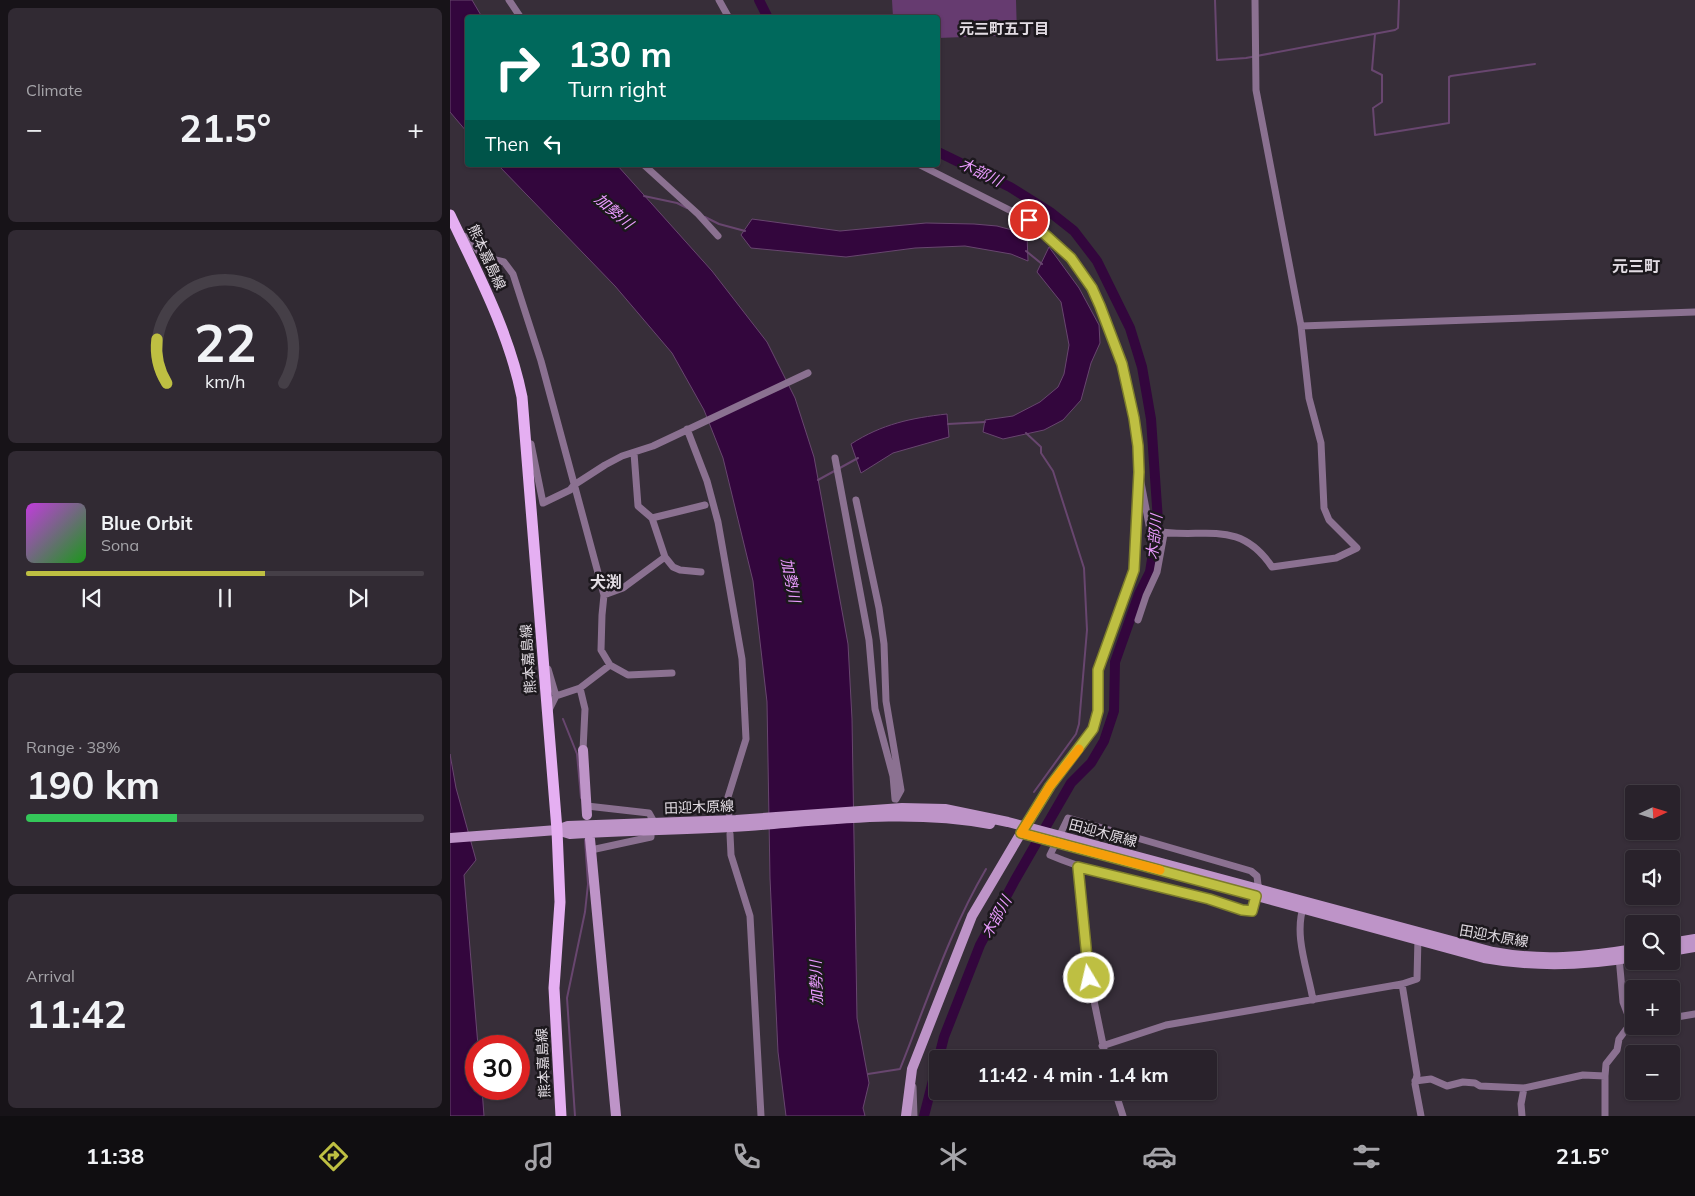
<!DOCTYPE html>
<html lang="en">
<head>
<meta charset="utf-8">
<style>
	:root { --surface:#29222b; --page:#312a33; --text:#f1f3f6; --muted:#a5a4a9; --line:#453f47; --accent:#bebf42 }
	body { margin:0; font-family:Mulish,"Noto Sans JP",sans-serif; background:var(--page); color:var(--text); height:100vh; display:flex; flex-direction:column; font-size:19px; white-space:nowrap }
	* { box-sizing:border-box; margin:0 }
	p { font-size:16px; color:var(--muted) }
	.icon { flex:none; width:28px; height:28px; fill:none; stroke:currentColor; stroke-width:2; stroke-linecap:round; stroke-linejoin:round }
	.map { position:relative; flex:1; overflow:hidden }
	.side { display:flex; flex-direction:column; gap:8px; padding:8px; background:#171318; width:450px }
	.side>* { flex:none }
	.top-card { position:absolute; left:15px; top:15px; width:475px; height:152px; border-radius:5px; box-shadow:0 1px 4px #0004,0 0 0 1px var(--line); background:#00695c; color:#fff; overflow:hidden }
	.needle { width:32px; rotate:86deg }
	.tools { position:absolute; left:1175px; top:785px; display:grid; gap:10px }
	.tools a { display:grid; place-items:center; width:55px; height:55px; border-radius:5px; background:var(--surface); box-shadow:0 1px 4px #0004,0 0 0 1px var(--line); font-size:25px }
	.speed { position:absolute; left:15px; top:1035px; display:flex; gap:10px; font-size:25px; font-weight:700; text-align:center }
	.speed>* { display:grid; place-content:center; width:65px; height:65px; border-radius:50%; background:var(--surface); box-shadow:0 1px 4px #0004,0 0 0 1px var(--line); line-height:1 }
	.speed .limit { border:8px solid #d22; background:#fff; color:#111 }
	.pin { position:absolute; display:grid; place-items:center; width:42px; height:42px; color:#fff; margin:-21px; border:2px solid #fff; border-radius:50%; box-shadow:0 1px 5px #0007 }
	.me { position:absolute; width:55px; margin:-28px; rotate:351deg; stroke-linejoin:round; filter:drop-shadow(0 0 4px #0008) }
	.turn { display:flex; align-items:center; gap:18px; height:105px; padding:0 20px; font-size:22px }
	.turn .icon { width:65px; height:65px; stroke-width:2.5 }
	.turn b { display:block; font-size:35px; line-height:42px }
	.then { display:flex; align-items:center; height:48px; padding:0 20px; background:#0003; gap:10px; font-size:19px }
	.big { font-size:38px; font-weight:700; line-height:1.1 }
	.side .widget { flex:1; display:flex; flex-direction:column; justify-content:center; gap:8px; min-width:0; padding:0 18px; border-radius:8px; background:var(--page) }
	.side .dial { align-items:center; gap:0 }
	.dial svg { height:130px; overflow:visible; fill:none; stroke:var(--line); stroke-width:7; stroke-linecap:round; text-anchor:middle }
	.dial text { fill:var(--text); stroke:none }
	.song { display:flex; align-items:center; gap:15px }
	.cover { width:60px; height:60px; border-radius:8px; background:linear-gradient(135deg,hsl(290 70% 55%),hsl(120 70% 35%)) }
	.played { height:5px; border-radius:2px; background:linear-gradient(90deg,var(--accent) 60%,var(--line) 60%) }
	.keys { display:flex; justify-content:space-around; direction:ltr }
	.heat { display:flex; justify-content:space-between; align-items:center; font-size:28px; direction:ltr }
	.charge { height:8px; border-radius:4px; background:linear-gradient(90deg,#34c759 38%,var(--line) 0) }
	.trip { position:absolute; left:479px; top:1050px; width:288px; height:50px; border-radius:5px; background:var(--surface); box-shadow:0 1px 4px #0004,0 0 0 1px var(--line); font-weight:700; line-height:50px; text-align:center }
	.dock { display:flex; height:80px; justify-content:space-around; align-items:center; background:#100e11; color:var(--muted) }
	.dock .icon { width:35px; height:35px }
	.dock .active { color:var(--accent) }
	.dock b { font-size:22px; color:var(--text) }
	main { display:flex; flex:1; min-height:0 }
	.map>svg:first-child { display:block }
	.green { fill:#663b70 }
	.water { fill:#33063d; stroke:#68466f }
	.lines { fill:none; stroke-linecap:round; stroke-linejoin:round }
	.stream { stroke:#68466f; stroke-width:2 }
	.river { stroke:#33063d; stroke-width:10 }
	.street { stroke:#8b7191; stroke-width:7 }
	.secondary { stroke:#be94c8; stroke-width:10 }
	.primary { stroke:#e5aff2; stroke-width:11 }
	.route-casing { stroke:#7c7c2b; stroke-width:12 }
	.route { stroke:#bebf42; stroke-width:9 }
	.slow { stroke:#f59e0b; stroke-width:9 }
	.labels { text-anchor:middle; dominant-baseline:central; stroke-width:5; stroke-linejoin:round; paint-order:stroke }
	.street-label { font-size:14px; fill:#e2dce3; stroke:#1c181d }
	.neighbourhood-label { font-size:15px; font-weight:bold; fill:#e2dce3; stroke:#1c181d }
	.water-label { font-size:15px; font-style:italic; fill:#eb9cff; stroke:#1c181d }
	.quarter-label { font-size:16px; font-weight:bold; fill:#e2dce3; stroke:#1c181d }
</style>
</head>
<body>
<main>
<section class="side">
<div class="widget"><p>Climate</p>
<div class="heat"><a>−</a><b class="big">21.5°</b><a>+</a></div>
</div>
<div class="widget dial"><svg viewBox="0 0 100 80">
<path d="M14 69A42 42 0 1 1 86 69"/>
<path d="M14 69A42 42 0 0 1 8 42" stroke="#bebf42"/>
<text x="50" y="56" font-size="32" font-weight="700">22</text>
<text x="50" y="72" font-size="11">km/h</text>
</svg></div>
<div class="widget">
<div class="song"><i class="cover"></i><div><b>Blue Orbit</b><p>Sona</p></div></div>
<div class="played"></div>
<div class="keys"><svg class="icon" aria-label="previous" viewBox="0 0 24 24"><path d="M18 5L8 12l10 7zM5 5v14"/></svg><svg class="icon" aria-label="pause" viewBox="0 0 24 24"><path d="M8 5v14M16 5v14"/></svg><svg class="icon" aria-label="next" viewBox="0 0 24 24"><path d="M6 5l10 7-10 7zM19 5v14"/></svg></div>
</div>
<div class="widget"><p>Range · 38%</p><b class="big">190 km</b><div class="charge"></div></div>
<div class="widget"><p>Arrival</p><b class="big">11:42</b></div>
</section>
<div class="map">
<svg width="1245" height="1116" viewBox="0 0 1245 1116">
	<rect width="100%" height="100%" fill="#372e39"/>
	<path class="green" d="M442 0H566L567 35 488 38V18L443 17Z"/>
	<path class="water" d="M0 0H22L32 17 18 18 17 132 0 112Z
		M48 165H167L262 271 317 342 345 398 364 457 398 644 402 719 407 1018 419 1083 413 1108 415 1116H336L328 1052 320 878 317 702 303 581 273 458 254 410 222 353 165 286Z
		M302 219 390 231 476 223 524 224 547 226 577 234 578 261 561 254 515 246 465 248 396 257 301 248 291 235Z
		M599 247 629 288 649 325 650 343 641 363 631 400 613 420 594 430 553 439 533 432 535 420 563 416 590 402 608 387 614 374 619 345 611 302 587 272Z
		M497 414 499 437 443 453 411 473 401 444C432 424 461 418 497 414Z
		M0 754 6 788 26 860 14 875 28 1046H26V1089H32L34 1116H0Z"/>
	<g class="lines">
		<path class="stream" d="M765 0 767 60 796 58 945 30 948 28 949 0
			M925 34 922 70 932 75V102L923 108 925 135 999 123V77L1001 76 1085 64
			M194 196 227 203 237 208
			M255 217 269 224 295 231
			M576 251 592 264
			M498 424 535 422
			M576 433 591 447V453L603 471 634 568 637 630 629 724 626 734 584 792
			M368 480 408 458
			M113 719 127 754 131 798
			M418 1074 450 1069C477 1002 499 932 536 869
			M125 1116 117 998 135 912 138 884 135 840"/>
		<path class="river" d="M309 0 318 18
			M474 1116 494 1037 530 945 565 880 621 783 641 763 654 741 664 711 665 662 689 594 700 572 708 521 701 419 692 367 680 328 647 261 624 231 600 212 560 187 488 152"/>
		<path class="street" d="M59 0 71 18
			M269 0 279 18
			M194 165 248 214 268 236
			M470 165 579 220 621 258 642 288 650 306 672 364 684 417 689 446V472L684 570 648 670V711L643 729 600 786 574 828
			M10 236 18 237 33 257 54 262 63 274 91 361 154 595 152 615 151 650 160 665 178 675 222 673
			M851 326 1245 312
			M237 429 257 481 268 522 292 659 296 739 278 797 279 813
			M77 443 81 444 93 503 120 490 124 485 155 465 172 456 203 446 358 373
			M385 458 419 640 425 709 443 776 445 799
			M689 472 700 530C749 542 787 515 822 567L886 558 907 548 879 520 874 508 871 443 859 398 851 326 806 90 805 0
			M406 500 429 608 434 644 436 701 451 790 446 799
			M202 518 255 505
			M215 557 223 567 230 570 251 572
			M154 595 173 588 215 557 202 518 188 506 184 453
			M688 620 696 596 707 572 714 534
			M98 669 106 696 99 710
			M130 688 135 709 133 750
			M106 696 130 688 160 665
			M137 806 199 813 204 822
			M280 834 281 855 300 916 311 1116
			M141 850 201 837V829
			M628 867 636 962 656 1059
			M806 896 802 911C785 910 771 902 754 898 702 885 649 876 600 855L618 818 801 871 807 876 808 885 811 890
			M854 905C843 935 858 970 863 1000
			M952 984 967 1075 965 1084 971 1116
			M1221 1018 1245 1014
			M652 1046 716 1025 952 984 967 979 968 937
			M965 1081 981 1079 997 1086 1013 1082 1025 1083 1030 1086 1074 1088
			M463 1087 464 1116
			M665 1091 673 1116
			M1072 1116 1071 1104 1074 1088 1133 1075 1155 1076
			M1155 1116V1076L1156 1064 1167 1050 1169 1039 1181 1023 1173 1002 1169 957"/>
		<path class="secondary" d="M133 750 137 815
			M107 830 120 834C179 830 238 830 298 826 379 820 458 809 540 824
			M0 838 107 830 118 826 286 820 452 808 495 809 558 822 1043 952C1090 961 1137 957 1184 949
			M140 839 166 1116
			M686 863 1034 958C1084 967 1133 966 1184 957
			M1221 943 1245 939
			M1221 951 1245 947
			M456 1116 462 1069 522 916 571 833"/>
		<path class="primary" d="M0 215C28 274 59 332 72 397L107 830 110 902 104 988 111 1116"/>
	</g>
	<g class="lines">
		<g class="route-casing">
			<path id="route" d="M579 220 621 258 642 288 650 306 672 364 684 418 688 446 689 472 684 570 648 670V711L643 729 600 786 571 833 806 896 802 911 792 910 759 899 628 867 639 978"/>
		</g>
		<use href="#route" class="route"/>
		<path class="slow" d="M629 749 600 786 571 833 710 870"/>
	</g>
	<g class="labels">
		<g class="street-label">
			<text transform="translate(37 257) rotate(65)">熊本嘉島線</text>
			<text transform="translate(78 659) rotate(-94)">熊本嘉島線</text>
			<text transform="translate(249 807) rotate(-2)">田迎木原線</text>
			<text transform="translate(653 833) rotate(15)">田迎木原線</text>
			<text transform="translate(1044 936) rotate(10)">田迎木原線</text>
			<text transform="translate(93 1063) rotate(-93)">熊本嘉島線</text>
		</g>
		<g class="neighbourhood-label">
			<text x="554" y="28">元三町五丁目</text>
		</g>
		<g class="water-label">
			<text transform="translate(531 172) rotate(26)">木部川</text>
			<text transform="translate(164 211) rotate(41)">加勢川</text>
			<text transform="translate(704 537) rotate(-84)">木部川</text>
			<text transform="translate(341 580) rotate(79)">加勢川</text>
			<text transform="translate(546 917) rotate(-61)">木部川</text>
			<text transform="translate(366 983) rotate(-92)">加勢川</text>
		</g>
		<g class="quarter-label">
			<text x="1186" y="266">元三町</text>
			<text x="156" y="582">犬渕</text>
		</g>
	</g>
</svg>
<div class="tools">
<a><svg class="needle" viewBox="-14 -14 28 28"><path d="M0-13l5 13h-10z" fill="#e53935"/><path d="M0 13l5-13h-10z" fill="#a5a4a9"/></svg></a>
<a><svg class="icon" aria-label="sound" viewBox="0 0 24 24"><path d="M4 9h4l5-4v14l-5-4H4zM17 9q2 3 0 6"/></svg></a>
<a><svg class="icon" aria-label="search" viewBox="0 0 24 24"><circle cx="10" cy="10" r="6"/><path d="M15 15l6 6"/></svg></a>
<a>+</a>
<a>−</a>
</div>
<div class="speed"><div class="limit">30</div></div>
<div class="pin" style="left:579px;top:220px;background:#d93025"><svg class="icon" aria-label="arrive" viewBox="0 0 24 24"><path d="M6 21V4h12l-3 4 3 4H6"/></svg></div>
<svg class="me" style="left:639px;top:978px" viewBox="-20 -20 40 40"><circle r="17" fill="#bebf42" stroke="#fff" stroke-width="3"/><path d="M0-11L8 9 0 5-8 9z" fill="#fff"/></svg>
<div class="trip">11:42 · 4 min · 1.4 km</div>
<div class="top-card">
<div class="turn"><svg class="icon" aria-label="right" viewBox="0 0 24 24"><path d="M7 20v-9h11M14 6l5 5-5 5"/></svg><div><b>130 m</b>Turn right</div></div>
<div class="then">Then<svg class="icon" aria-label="left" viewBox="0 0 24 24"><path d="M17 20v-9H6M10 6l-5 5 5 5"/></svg></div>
</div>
</div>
</main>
<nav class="dock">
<b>11:38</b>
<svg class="icon active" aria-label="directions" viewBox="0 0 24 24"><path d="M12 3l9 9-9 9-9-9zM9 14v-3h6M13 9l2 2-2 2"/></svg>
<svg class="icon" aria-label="music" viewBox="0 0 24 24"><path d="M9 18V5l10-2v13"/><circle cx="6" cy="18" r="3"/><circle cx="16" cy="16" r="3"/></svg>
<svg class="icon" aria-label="phone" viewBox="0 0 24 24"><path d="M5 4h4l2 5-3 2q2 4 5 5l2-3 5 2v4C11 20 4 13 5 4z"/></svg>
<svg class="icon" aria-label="climate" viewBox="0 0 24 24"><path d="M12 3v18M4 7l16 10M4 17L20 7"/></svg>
<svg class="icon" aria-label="car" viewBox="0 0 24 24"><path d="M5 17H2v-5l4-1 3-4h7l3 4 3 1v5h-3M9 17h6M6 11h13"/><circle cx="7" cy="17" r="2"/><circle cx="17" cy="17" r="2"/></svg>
<svg class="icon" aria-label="filters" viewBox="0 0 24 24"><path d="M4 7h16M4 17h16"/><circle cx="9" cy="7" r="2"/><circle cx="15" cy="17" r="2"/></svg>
<b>21.5°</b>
</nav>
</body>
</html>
